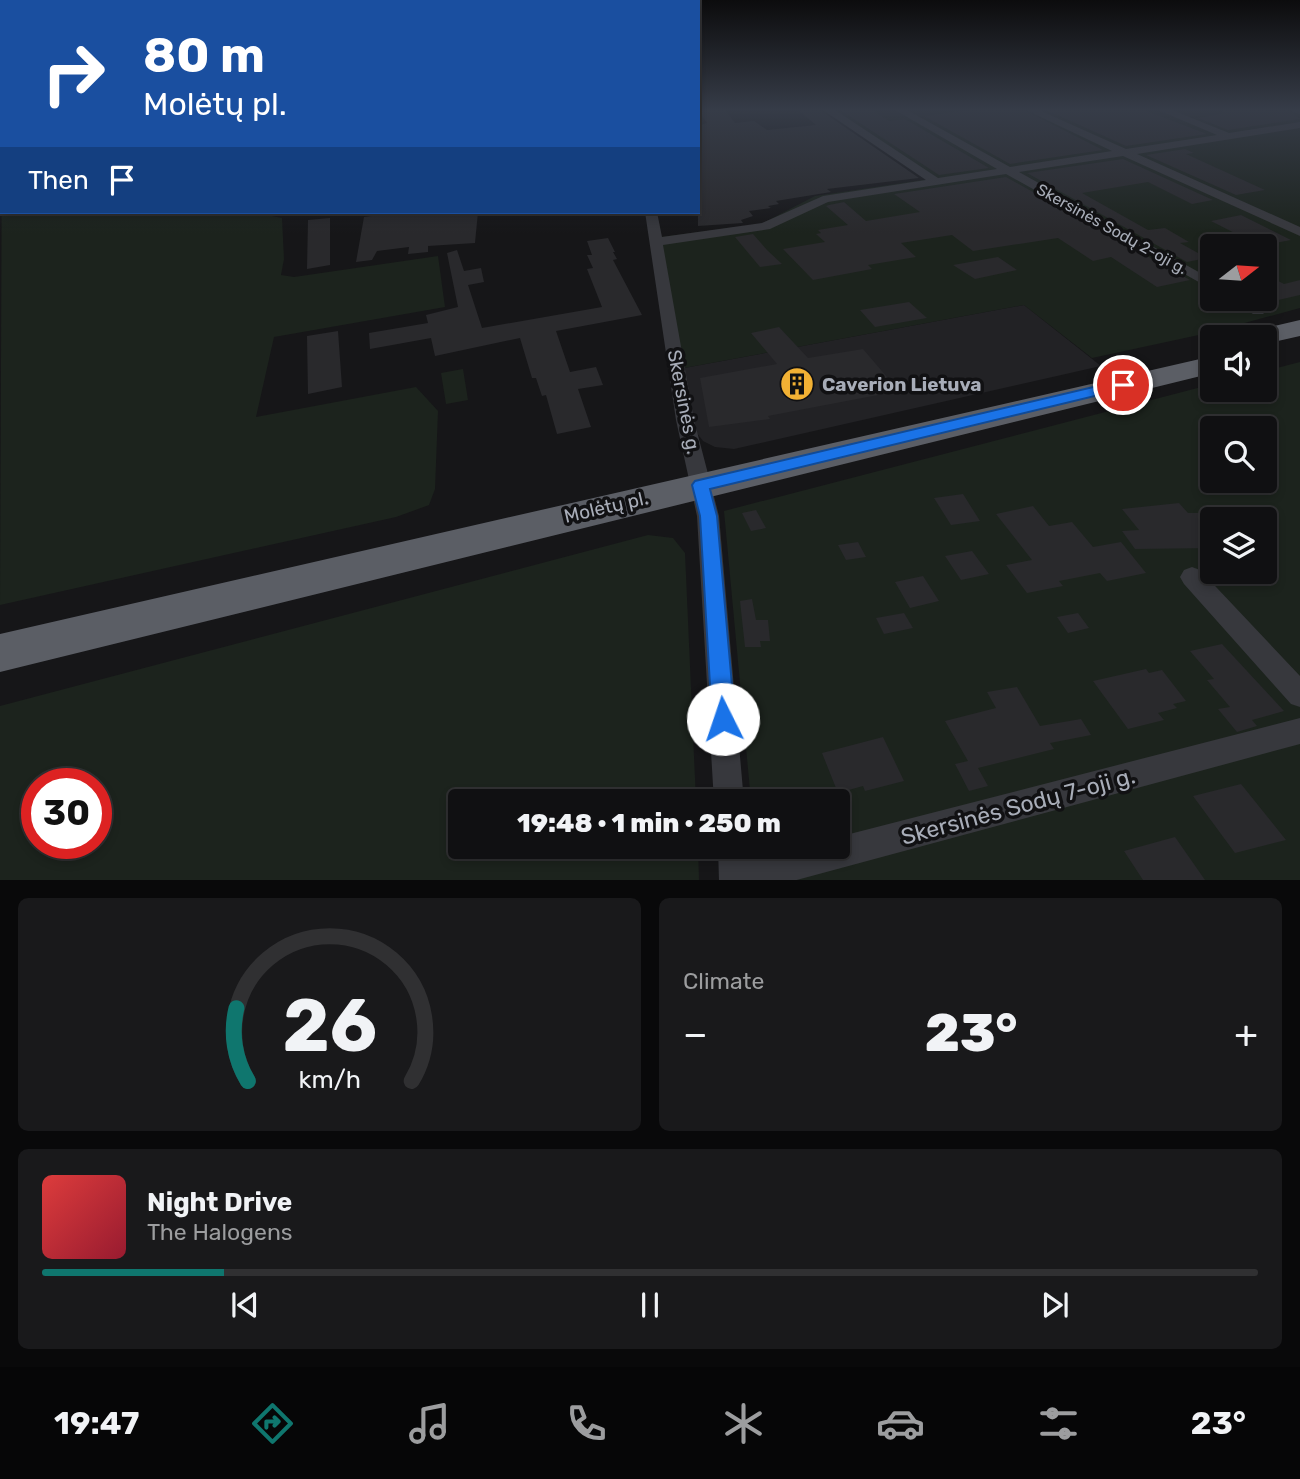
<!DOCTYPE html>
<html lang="en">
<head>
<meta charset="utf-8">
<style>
	:root { --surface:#101012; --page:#19191b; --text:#f1f3f6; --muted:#9c9d9f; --line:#303032; --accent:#0f766e }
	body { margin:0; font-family:Rubik,sans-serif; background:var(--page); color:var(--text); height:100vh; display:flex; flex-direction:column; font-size:26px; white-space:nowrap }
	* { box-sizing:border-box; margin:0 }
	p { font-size:23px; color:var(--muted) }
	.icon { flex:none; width:38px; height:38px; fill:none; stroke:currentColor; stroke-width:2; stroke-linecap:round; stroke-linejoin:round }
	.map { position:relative; height:880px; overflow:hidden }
	.panel { display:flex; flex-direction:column; gap:18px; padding:18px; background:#09090a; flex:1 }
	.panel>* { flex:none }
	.hud { position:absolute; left:0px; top:0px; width:700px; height:214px; box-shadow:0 4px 10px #0003,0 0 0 2px var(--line); background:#1a4fa0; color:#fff; overflow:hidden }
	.needle { width:46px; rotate:73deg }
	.fabs { position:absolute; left:1200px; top:234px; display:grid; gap:14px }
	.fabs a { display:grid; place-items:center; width:77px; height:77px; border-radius:7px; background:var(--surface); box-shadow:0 4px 10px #0003,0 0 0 2px var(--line); font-size:35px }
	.speed { position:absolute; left:21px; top:768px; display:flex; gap:14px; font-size:35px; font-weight:700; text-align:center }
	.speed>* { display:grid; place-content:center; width:91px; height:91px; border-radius:50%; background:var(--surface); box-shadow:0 4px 10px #0003,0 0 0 2px var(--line); line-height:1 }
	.speed .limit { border:10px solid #d22; background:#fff; color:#111 }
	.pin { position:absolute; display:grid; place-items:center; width:60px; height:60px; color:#fff; margin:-30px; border:4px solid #fff; border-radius:50%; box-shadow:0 2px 7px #0007 }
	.me { position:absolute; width:77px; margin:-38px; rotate:356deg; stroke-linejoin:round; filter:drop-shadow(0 0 5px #0008) }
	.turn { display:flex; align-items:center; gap:24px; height:147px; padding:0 28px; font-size:32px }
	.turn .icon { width:91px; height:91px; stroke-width:2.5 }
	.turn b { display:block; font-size:49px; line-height:60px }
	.then { display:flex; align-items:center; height:66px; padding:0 28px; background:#0003; gap:14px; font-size:26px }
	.big { font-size:52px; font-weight:800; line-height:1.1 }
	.panel .widget { flex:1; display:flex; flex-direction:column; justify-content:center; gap:10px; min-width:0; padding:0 24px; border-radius:10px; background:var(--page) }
	.panel .dial { align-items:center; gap:0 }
	.dial svg { height:182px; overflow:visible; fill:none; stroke:var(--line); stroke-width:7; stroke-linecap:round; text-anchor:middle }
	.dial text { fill:var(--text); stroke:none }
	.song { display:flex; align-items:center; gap:21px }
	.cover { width:84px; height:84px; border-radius:10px; background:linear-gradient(135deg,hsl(0 70% 55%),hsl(350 70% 35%)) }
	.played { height:7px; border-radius:4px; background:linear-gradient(90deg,var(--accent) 15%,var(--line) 15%) }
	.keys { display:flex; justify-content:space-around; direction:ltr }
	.heat { display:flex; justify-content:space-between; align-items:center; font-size:38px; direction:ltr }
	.panel .tiles { flex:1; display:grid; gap:18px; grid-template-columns:1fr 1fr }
	.widget:last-child { grid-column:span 2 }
	.trip { position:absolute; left:448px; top:789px; width:402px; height:70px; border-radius:7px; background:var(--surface); box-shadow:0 4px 10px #0003,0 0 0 2px var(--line); font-weight:800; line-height:70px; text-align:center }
	.dock { display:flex; height:112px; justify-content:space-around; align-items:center; background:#060607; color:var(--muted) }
	.dock .icon { width:49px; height:49px }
	.dock .on { color:var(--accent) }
	.dock b { font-size:32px; color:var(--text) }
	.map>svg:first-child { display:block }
	.built { fill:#222225 }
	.green { fill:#1c231d; fill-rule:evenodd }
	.building { fill:#29292c }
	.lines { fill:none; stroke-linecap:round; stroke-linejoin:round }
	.minor { fill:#37383d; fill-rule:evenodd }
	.trunk { fill:#5b5e65; fill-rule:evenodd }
	.route { fill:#1a73e8; stroke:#114b97; stroke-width:2 }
	.labels { text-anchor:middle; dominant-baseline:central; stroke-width:7; stroke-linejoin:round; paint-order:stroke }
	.far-street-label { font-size:16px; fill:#a8adb8; stroke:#111113 }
	.poi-label { font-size:19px; font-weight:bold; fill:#a8adb8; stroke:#111113; text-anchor:start }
	.street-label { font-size:19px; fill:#a8adb8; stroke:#111113 }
	.near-street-label { font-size:23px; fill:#a8adb8; stroke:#111113 }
</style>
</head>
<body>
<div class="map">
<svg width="1300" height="881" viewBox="0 0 1300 881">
	<rect width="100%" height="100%" fill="#161618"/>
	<path class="built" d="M1024 305 1101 366 734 449 715 447 703 441 696 432 684 368Z"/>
	<path class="green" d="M830 110H1300V308L1208 333 1092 358 1024 305 684 368 660 237 761 224 815 196 936 178ZM1213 247H1265V299H1213Z
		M2 114V212H252L282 218 284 259 281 275 294 277 438 256 445 307 274 337 256 417 416 387 438 411 435 489 429 505 396 517 0 605Z
		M1300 362V880H758L755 847H838V802L751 801 724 511 1213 384V390H1265V371ZM1213 429H1265V481H1213ZM1213 520H1265V572H1213Z
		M463 369 468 400 446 404 441 373Z
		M648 535 673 538 685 553 696 801 460 802V847H698L699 880H0V706ZM37 784H96V844H37Z"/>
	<path class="building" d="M698 110H725L735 123 754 121 767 130 816 125 798 110H820L919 178 827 189 831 192 776 201 779 204 768 206 771 208 749 211 753 216 741 220 743 223 698 226V126L707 123Z
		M840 110H872L889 121 905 119 989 168 939 175Z
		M970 110H1024L1103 150 1010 164 924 116Z
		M1046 110H1144L1207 134 1126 146Z
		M1220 110H1288L1300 119 1228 130 1198 118 1225 113Z
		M1185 149 1194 153 1186 154 1265 190 1236 195 1146 155Z
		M1123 159 1213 200 1192 204 1148 182 1082 193 1148 230 1165 228 1189 242 1180 243 1207 258 1187 262 1027 173Z
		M1006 177 1190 280 1157 287 1111 257 1093 261 1058 238 973 251 952 235 901 243 916 257 868 265 872 269 813 280 783 249 825 242 816 234 821 233 818 230 848 225 826 206 829 205 844 202 866 221 920 212 894 194Z
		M401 212H478L475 243 428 246V252L408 254 409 247 377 251 372 260 356 262 364 217Z
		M1241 215 1291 240 1260 246 1211 221Z
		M330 218V265L307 269 308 220Z
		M753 234 767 250 782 264 760 267 735 237Z
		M608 238 615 252H613L617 259 613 260 642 315 556 331 570 372 596 367 603 385 578 389 591 427 557 434 546 395 542 396 536 378H532L520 338 435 356 431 338 370 349 369 333 428 323 426 315 458 307 447 253 457 250 464 271 481 268 484 282 468 285 482 328 602 307 587 269 593 268 587 255H592L587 241Z
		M998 257 1017 270 975 279 953 265Z
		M1265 274 1284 284 1300 280V295L1274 301 1265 297Z
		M909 302 927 318 875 327 860 310Z
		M779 327 808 358 863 349 899 391 768 416 770 419 709 427 700 378 777 364 751 333Z
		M338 331 342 387 308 394 307 336Z
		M963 494 980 521 951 525 934 498Z
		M1179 503 1188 513H1213V548L1135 549 1122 531 1139 530 1122 509Z
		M1033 506 1049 526 1072 522 1093 547 1121 542 1146 573 1107 581 1100 573 1059 581 1063 586 1027 593 1006 565 1032 560 996 514Z
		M756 510 766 528 751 531 742 513Z
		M858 542 866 557 846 560 838 545Z
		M972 551 989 574 961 580 945 556Z
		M923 576 939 601 910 608 895 582Z
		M752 599 756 620H768L770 641H760L761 647H745L740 601Z
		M904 613 913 628 884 634 876 618Z
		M1078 613 1089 628 1068 633 1057 617Z
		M1222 644 1284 711 1252 720 1257 726 1237 732 1218 709 1230 707 1207 680 1214 679 1190 651Z
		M1146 669 1149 673 1162 670 1186 701 1173 704 1177 708 1158 713 1164 720 1128 729 1093 681Z
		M1017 687 1040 726 1081 719 1091 735 1050 743 1054 749 978 768 988 786 969 791 955 764 968 761 945 721 996 708 987 692Z
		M883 737 904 781 865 791 863 786 838 793 822 753Z
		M1241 784 1286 840 1235 853 1193 796Z
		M1175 837 1205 880H1143L1124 851Z"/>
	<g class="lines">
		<path class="minor" d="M823 110H835L938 178 997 169 895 110H907L1010 167 1112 151 1026 110H1039L1126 149 1217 135 1158 110H1172L1229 133 1300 122V128L1137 154 1300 227V236L1123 156 1019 172 1213 280V290L1006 174 828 202 770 229 663 245 694 420 719 516 744 802H714L697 516 676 420 645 212H657L662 237 762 223 823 196 926 180Z
			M1291 110H1300V114L1293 112Z
			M1230 299H1249L1266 311 1263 314H1253Z
			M1192 567 1200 570 1300 676V707L1291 704 1184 584 1180 577 1184 570Z
			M1300 718V744L793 881H719L718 847H748L749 860 801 847H838V837Z"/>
		<path class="trunk" d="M1300 320V336L1265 344V338H1245L1249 332Z
			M1213 356V373L0 672V634Z"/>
	</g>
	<linearGradient id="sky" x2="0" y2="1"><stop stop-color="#0c0c0d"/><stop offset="0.47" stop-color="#363c48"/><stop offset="1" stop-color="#363c48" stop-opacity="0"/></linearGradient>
	<rect width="1300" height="233" fill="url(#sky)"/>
	<path class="route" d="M1123 380 1128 382V388L710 489 717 516 735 719 731 726 723 730 715 726 712 719 700 516 692 485 695 481Z"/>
	<defs>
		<g id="building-disc" transform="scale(1.75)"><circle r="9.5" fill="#f2b134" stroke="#111113"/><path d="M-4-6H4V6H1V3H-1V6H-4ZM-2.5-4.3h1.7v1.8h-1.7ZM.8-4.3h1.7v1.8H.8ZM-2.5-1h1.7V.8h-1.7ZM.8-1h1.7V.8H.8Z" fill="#111"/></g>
	</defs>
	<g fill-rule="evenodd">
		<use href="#building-disc" x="797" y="384"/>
	</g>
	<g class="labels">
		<g class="far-street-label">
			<text transform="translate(1112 229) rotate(29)">Skersinės Sodų 2-oji g.</text>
		</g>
		<g class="poi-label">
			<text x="822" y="384">Caverion Lietuva</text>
		</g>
		<g class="street-label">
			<text transform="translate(684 402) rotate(79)">Skersinės g.</text>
			<text transform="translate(606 507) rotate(-13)">Molėtų pl.</text>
		</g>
		<g class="near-street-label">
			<text transform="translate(1018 806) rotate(-15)">Skersinės Sodų 7-oji g.</text>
		</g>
	</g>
</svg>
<div class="fabs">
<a><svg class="needle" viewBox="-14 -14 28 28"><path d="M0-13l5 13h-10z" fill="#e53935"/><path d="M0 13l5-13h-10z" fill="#9c9d9f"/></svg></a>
<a><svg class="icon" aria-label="sound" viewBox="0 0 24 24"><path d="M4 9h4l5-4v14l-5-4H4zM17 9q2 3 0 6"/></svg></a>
<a><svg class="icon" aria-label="search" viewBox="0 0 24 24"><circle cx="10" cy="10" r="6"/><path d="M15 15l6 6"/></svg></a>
<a><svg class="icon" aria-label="layers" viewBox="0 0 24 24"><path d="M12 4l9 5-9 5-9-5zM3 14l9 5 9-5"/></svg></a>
</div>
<div class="speed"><div class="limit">30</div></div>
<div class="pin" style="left:1123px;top:385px;background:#d93025"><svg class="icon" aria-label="arrive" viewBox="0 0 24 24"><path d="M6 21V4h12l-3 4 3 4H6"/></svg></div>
<svg class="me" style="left:723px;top:719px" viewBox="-20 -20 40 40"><circle r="19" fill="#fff"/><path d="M0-13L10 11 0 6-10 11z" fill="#1a73e8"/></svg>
<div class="trip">19:48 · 1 min · 250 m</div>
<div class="hud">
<div class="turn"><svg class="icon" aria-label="right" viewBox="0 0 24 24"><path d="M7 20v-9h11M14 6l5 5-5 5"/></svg><div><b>80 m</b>Molėtų pl.</div></div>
<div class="then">Then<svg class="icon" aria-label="arrive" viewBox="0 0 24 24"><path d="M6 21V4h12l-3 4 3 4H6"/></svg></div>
</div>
</div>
<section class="panel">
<div class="tiles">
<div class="widget dial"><svg viewBox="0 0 100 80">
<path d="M14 69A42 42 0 1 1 86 69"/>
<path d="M14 69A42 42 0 0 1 9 37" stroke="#0f766e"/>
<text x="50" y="56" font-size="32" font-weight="700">26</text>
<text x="50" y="72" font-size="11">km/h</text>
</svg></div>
<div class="widget"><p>Climate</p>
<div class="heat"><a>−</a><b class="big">23°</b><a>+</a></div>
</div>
<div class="widget">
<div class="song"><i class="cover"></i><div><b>Night Drive</b><p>The Halogens</p></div></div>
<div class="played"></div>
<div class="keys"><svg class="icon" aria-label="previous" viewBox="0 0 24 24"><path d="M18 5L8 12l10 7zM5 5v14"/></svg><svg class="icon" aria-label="pause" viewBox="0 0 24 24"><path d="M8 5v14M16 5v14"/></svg><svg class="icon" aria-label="next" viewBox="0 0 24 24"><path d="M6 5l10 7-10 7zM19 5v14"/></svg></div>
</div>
</div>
</section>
<nav class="dock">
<b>19:47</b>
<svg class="icon on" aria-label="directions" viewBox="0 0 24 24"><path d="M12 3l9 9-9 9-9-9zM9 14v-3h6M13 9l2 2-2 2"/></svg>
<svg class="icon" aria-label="music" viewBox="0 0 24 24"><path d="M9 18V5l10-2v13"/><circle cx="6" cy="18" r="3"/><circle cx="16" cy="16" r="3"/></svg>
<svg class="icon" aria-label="phone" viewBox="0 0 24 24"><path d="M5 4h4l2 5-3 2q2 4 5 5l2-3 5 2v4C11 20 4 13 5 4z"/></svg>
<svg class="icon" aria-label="climate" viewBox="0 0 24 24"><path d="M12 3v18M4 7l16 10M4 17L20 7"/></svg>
<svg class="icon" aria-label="car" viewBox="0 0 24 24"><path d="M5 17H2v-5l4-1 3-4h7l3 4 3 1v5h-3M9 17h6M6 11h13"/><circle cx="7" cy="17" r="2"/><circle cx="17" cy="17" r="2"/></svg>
<svg class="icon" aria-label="filters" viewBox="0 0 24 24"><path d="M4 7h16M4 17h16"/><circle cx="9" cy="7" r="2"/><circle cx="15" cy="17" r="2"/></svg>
<b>23°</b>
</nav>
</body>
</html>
